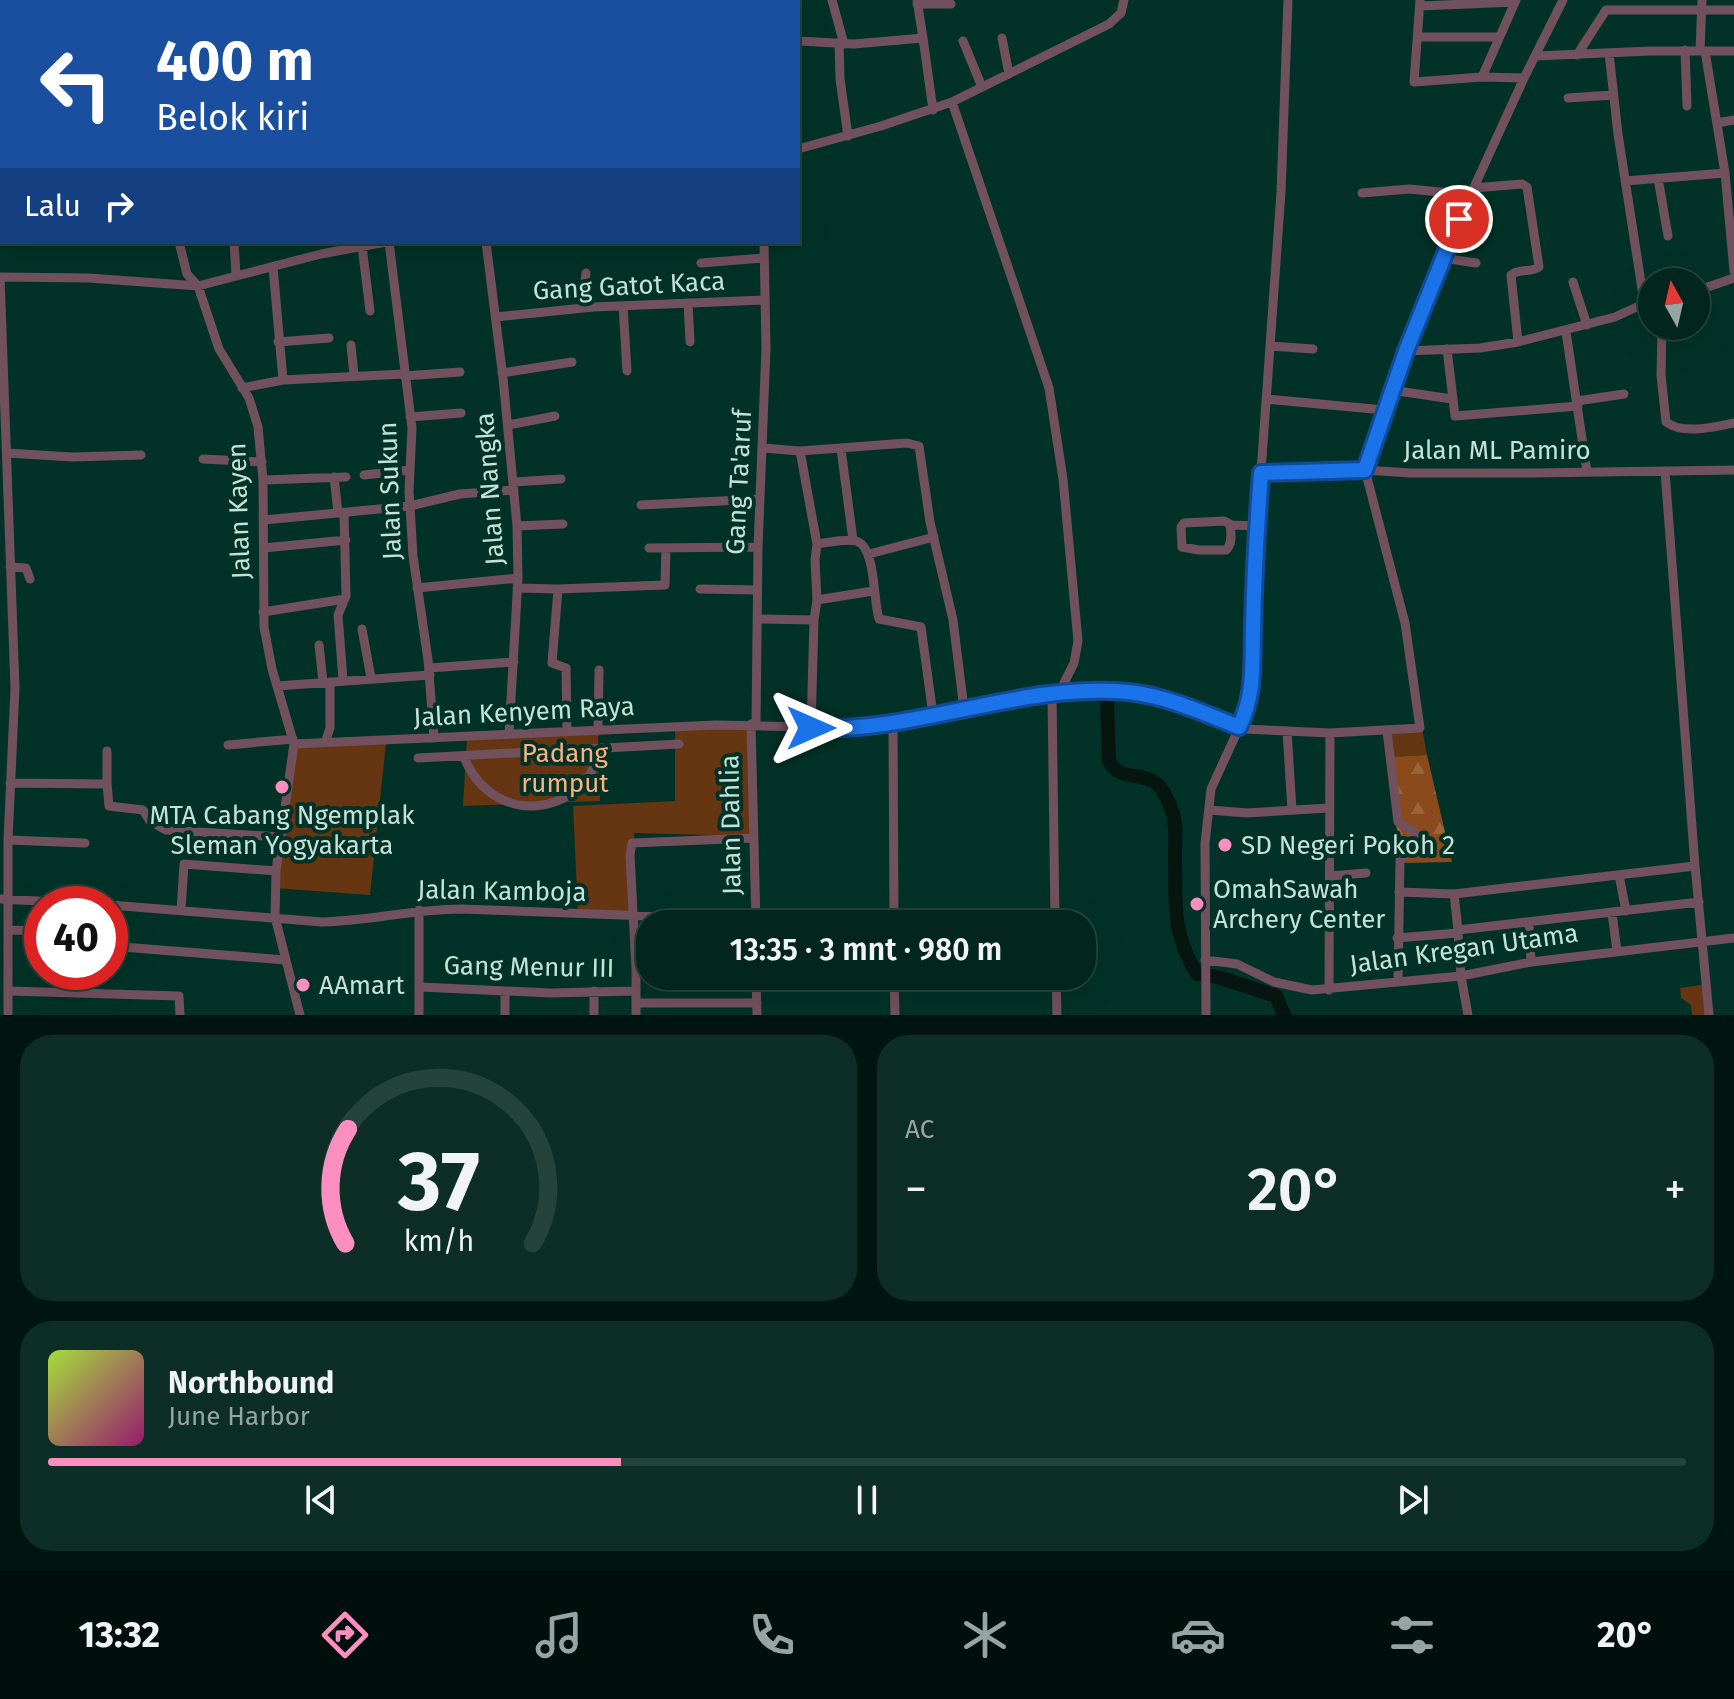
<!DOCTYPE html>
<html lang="id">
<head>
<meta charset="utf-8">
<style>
	:root { --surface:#02261d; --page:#0c2e26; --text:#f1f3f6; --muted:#96a5a4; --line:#23433b; --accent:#fd8ec0 }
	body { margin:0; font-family:"Fira Sans",sans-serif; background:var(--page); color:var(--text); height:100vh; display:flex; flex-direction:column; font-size:30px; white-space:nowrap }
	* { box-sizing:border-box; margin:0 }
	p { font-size:26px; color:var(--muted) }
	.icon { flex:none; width:44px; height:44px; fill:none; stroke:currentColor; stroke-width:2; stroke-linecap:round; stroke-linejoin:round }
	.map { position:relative; height:1015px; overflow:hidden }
	.panel { display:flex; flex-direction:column; gap:20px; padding:20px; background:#011510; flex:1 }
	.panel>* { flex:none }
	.top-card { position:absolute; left:0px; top:0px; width:800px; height:244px; box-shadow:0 8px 32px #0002,0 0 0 2px var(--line); background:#1a4fa0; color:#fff; overflow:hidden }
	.needle { width:52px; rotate:352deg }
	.buttons { position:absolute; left:1638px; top:268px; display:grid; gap:16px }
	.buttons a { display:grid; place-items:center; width:72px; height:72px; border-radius:50%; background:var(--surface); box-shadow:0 8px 32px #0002,0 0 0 2px var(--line); font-size:40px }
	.speed { position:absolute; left:24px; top:886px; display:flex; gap:16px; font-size:40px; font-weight:700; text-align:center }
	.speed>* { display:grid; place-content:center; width:104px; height:104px; border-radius:50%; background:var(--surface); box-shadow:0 8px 32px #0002,0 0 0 2px var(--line); line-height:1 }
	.speed .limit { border:12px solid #d22; background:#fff; color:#111 }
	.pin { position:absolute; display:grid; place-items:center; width:68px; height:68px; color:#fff; margin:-34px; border:4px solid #fff; border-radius:50%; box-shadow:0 2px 8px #0007 }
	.me { position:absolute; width:88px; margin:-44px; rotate:90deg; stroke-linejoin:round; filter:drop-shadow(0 0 6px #0008) }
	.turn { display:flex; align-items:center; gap:28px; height:168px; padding:0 24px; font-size:36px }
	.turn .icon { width:104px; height:104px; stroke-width:2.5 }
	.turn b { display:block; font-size:56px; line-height:68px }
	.then { display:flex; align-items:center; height:76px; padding:0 24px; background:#0003; gap:16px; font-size:30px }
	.big { font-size:60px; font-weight:600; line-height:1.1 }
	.panel .card { flex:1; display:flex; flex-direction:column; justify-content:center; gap:12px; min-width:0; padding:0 28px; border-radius:32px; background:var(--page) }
	.panel .dial { align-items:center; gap:0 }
	.dial svg { height:208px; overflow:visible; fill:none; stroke:var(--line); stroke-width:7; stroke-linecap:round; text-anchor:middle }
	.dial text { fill:var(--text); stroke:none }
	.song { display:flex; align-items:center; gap:24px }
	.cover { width:96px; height:96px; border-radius:12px; background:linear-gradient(135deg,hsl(80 70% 55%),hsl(320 70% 35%)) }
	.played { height:8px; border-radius:4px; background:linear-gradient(90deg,var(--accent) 35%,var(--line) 35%) }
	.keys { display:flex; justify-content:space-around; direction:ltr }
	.heat { display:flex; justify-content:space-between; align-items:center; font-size:44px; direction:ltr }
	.panel .tiles { flex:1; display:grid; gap:20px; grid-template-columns:1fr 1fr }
	.card:last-child { grid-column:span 2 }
	.trip { position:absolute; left:636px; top:910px; width:460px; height:80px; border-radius:32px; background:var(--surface); box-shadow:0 8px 32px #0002,0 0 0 2px var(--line); font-weight:600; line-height:80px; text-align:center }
	.tabs { display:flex; height:128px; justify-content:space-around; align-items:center; background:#010f0c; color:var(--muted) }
	.tabs .icon { width:56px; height:56px }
	.tabs .selected { color:var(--accent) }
	.tabs b { font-size:36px; color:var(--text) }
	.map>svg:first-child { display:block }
	.green { fill:#663512 }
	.forest { fill:url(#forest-firs) }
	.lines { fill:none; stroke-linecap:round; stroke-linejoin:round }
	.river { stroke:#071511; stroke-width:14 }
	.minor { stroke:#72515e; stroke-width:9 }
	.route-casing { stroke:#114b97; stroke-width:20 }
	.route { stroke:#1a73e8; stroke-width:14 }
	.poi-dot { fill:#fd8ec0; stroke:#023227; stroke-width:3 }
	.labels { text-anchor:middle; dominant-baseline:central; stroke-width:8; stroke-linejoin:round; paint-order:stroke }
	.street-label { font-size:26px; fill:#c5e2d8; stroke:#023227 }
	.park-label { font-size:26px; fill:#fcb080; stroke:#023227 }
	.poi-label { font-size:26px; fill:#c5e2d8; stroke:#023227; text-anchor:start }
</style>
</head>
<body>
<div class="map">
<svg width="1734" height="1015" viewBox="0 0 1734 1015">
	<defs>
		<pattern id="forest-firs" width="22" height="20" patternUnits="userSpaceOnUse" patternTransform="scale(2)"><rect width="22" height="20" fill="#8b4a1b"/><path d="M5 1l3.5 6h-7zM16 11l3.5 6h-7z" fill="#9a643b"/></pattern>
	</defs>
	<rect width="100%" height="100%" fill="#023227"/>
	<path class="green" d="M753 725 749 836 634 833 635 916 578 912 573 806 675 801V729Z
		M1422 728 1427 755 1390 757 1387 733Z
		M598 732 600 801 463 806 467 739Z
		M386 743 370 895 274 888 289 746Z
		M1707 984 1709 1015H1692L1691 1005 1681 998 1680 988Z"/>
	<path class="forest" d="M1427 755 1452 862 1400 863 1390 757Z"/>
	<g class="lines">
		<path class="river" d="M1107 698 1109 761C1119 782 1142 771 1157 784 1163 789 1169 802 1172 811 1177 824 1175 840 1175 854 1176 901 1171 932 1197 974L1218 977 1276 996 1284 1015"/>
		<path class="minor" d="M407 0V2
			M832 0 844 44
			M917 0 923 38
			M1420 0 1414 82 1482 77 1524 78
			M174 2V0
			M273 2V0
			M598 2 607 0
			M917 4H951
			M1420 6 1515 2
			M1418 37H1498
			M1002 38 1009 74
			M798 41 854 44 923 38 933 110
			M963 41 982 87
			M839 43 840 79 848 136
			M1685 50 1687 106
			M1700 51 1702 0
			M1705 51 1725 173 1734 271
			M1609 53 1618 134 1644 302 1652 312
			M1577 55 1606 10H1734
			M1536 56 1650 51H1734
			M1482 77 1516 0
			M1568 98 1613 95
			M952 102 1049 388 1063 479 1078 641 1074 663 1059 693
			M1717 123 1734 120
			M798 149 881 126 952 102 1109 24 1121 13 1124 0
			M1658 178 1668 236
			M1625 181 1725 173
			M1474 188 1522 184 1527 187 1539 267C1531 273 1520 268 1511 275L1518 342
			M1362 193 1409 189 1471 195
			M179 242 187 274 198 286 321 254 386 242
			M234 242 236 274
			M389 242 412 428 409 491 413 556 428 660 434 738
			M486 242 503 378 517 526 518 578 509 734
			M362 246 370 311
			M1443 258 1476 263
			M701 263 763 258
			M273 267 283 380
			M0 277 89 278 198 286 219 349 249 398 258 427 263 480 264 627 272 669 294 744 276 871 275 917 300 1015
			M0 277 15 688 8 840V1015
			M1573 282 1587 325
			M1696 291 1734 278
			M688 303 690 342
			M623 306 627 371
			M582 308 586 273
			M496 317 593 307 765 300
			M1662 326 1661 375 1666 422C1683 435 1714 427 1734 423
			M1566 332 1587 472
			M278 342 329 338
			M351 345 354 375
			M1270 346 1313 349
			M1447 349 1455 416 1578 406
			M1406 351 1480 348 1518 342 1615 317 1652 300
			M502 373 572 362
			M404 376 460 372
			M242 388 283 380 404 374
			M1391 390 1452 399
			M1266 399 1384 410
			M1577 401 1624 394
			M410 417 461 413
			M508 425 555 416
			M762 448 800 451 817 544 815 560 817 600 814 620 811 728
			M841 449 853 540
			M800 451 907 443 919 446 930 522 953 620 964 709
			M7 453 72 457 141 455
			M203 459 262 462
			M1665 471 1695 866 1709 1015
			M1261 473 1365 470 1410 473H1533L1734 470
			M364 475 410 470
			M334 477 338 513
			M263 480 346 477
			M514 482 561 479
			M641 505 760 499
			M264 520 410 506 460 494 514 490
			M1224 521 1230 524C1231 532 1233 544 1226 550H1199L1182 547 1181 527 1184 523Z
			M1230 525 1259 526
			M517 526 563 524
			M817 544C828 543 845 538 856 541 876 546 873 601 879 619L921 627 933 715
			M264 548 346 540
			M649 548 758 547
			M869 554 934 537
			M10 567 26 568 30 579
			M417 588 518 578
			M517 588 558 589 665 585 666 548
			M558 589 552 663 566 668 567 732
			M700 589 757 590
			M817 600 873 591
			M263 612 345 599
			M757 619 814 620
			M362 629 371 678
			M319 645 323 682
			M429 668 514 662
			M343 680 338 615 346 596 344 513
			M277 686 430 675
			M1052 694 1055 924
			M893 723 894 924
			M751 724 756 924
			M756 724 758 547 766 348 764 242
			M598 731 599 670
			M1287 731 1292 810
			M1387 731 1398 822 1414 832 1417 841 1412 849 1400 859 1398 981
			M325 743 330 728V682
			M294 744 716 725 853 728 1052 694 1106 691 1152 696 1184 705 1244 729 1330 733 1420 728 1405 623 1365 470 1384 410 1448 244 1524 78 1563 0
			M228 745 293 739
			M107 751V784
			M464 757C492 828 584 819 601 748
			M418 758 679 744
			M10 783 107 784 109 806 143 810 150 821 166 830 281 837
			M1209 810 1247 813 1329 808
			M8 840 85 843
			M1619 875 1626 911
			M1330 876 1366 873
			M1399 892 1454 894 1695 866
			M1454 894 1458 930 1699 902
			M0 899 95 904
			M110 905 322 922C369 921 414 909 461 909L756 920
			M181 910 184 864 276 871
			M1612 913 1617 951
			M1529 923 1531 962
			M9 930 42 931
			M1397 938 1458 933 1461 976 1468 1015
			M110 946 286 960
			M1205 960 1237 964 1274 982 1312 990 1461 976 1531 962 1734 938
			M636 969H650
			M756 976 757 1015
			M894 976 895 1015
			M1056 976 1057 1015
			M421 987 550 993 636 991
			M1329 990 1330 733
			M8 991 179 996 180 1015
			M505 992V1015
			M636 1003H757
			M419 1015V910
			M594 1015V991
			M636 1015V969L630 855 632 843 753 838
			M1206 1015 1205 843 1211 789 1248 708 1253 679 1259 500 1281 192 1288 0"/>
	</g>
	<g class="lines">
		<g class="route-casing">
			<path id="route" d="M811 728C918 733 1021 682 1128 692 1167 696 1203 713 1239 727 1255 695 1252 664 1253 629 1254 578 1257 524 1261 473L1365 470 1406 351 1459 219"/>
		</g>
		<use href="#route" class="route"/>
	</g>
	<g class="poi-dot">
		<circle cx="282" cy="787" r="8"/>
		<circle cx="1225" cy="845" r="8"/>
		<circle cx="1197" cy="904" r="8"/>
		<circle cx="303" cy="985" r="8"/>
	</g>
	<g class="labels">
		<g class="street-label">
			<text transform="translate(629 286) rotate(-3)">Gang Gatot Kaca</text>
			<text x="1497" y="450">Jalan ML Pamiro</text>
			<text transform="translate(739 482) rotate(-87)">Gang Ta'aruf</text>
			<text transform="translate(490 489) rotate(-94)">Jalan Nangka</text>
			<text transform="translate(390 491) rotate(-92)">Jalan Sukun</text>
			<text transform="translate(239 511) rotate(-92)">Jalan Kayen</text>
			<text transform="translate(524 712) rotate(-3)">Jalan Kenyem Raya</text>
			<text transform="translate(731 825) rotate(-91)">Jalan Dahlia</text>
			<text transform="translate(502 891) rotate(1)">Jalan Kamboja</text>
			<text transform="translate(1464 949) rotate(-8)">Jalan Kregan Utama</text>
			<text transform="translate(529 967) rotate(1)">Gang Menur III</text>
		</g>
		<g class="park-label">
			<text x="565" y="753">Padang<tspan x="565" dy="30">rumput</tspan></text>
		</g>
		<g class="poi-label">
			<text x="282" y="815" text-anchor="middle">MTA Cabang Ngemplak<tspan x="282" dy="30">Sleman Yogyakarta</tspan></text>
			<text x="1241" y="845">SD Negeri Pokoh 2</text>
			<text x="1213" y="889">OmahSawah<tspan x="1213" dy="30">Archery Center</tspan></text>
			<text x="319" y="985">AAmart</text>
		</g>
	</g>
</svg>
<div class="buttons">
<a><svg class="needle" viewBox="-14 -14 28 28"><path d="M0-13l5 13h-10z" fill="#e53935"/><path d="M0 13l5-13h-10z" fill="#96a5a4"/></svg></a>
</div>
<div class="speed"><div class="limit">40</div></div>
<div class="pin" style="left:1459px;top:219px;background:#d93025"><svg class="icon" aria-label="arrive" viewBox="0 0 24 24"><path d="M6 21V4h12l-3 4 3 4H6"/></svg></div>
<svg class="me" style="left:811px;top:728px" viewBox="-20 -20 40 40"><path d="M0-17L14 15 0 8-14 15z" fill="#1a73e8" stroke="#fff" stroke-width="4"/></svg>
<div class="trip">13:35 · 3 mnt · 980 m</div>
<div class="top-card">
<div class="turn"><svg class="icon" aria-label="left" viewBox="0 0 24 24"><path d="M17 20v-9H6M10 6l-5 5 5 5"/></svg><div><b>400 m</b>Belok kiri</div></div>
<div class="then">Lalu<svg class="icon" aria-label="right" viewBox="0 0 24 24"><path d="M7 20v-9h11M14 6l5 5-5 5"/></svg></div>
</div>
</div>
<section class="panel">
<div class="tiles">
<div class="card dial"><svg viewBox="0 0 100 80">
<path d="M14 69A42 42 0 1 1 86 69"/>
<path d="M14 69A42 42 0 0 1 15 25" stroke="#fd8ec0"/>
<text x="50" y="56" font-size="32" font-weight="700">37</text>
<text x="50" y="72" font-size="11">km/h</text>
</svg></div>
<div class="card"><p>AC</p>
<div class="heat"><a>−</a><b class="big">20°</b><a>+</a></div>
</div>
<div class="card">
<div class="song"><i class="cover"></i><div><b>Northbound</b><p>June Harbor</p></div></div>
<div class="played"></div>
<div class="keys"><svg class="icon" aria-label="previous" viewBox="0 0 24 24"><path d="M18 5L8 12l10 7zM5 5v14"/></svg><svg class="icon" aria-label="pause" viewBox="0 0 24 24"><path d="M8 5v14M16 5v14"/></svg><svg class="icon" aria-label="next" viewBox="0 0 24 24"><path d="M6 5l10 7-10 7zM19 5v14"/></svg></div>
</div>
</div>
</section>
<nav class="tabs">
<b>13:32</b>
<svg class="icon selected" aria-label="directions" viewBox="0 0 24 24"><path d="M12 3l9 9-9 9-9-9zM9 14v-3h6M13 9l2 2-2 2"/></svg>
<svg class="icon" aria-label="music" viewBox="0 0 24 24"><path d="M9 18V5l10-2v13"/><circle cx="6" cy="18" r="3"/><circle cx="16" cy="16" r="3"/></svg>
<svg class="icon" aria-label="phone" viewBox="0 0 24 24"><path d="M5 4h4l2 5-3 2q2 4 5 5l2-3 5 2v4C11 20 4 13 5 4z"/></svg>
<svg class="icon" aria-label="climate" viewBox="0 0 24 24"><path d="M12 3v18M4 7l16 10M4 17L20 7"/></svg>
<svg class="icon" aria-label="car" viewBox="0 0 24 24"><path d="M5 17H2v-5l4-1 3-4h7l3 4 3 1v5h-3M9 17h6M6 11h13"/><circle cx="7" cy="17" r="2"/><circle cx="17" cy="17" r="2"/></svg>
<svg class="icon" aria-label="filters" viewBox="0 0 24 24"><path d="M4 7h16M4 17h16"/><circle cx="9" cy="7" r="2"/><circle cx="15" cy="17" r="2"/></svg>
<b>20°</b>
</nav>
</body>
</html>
